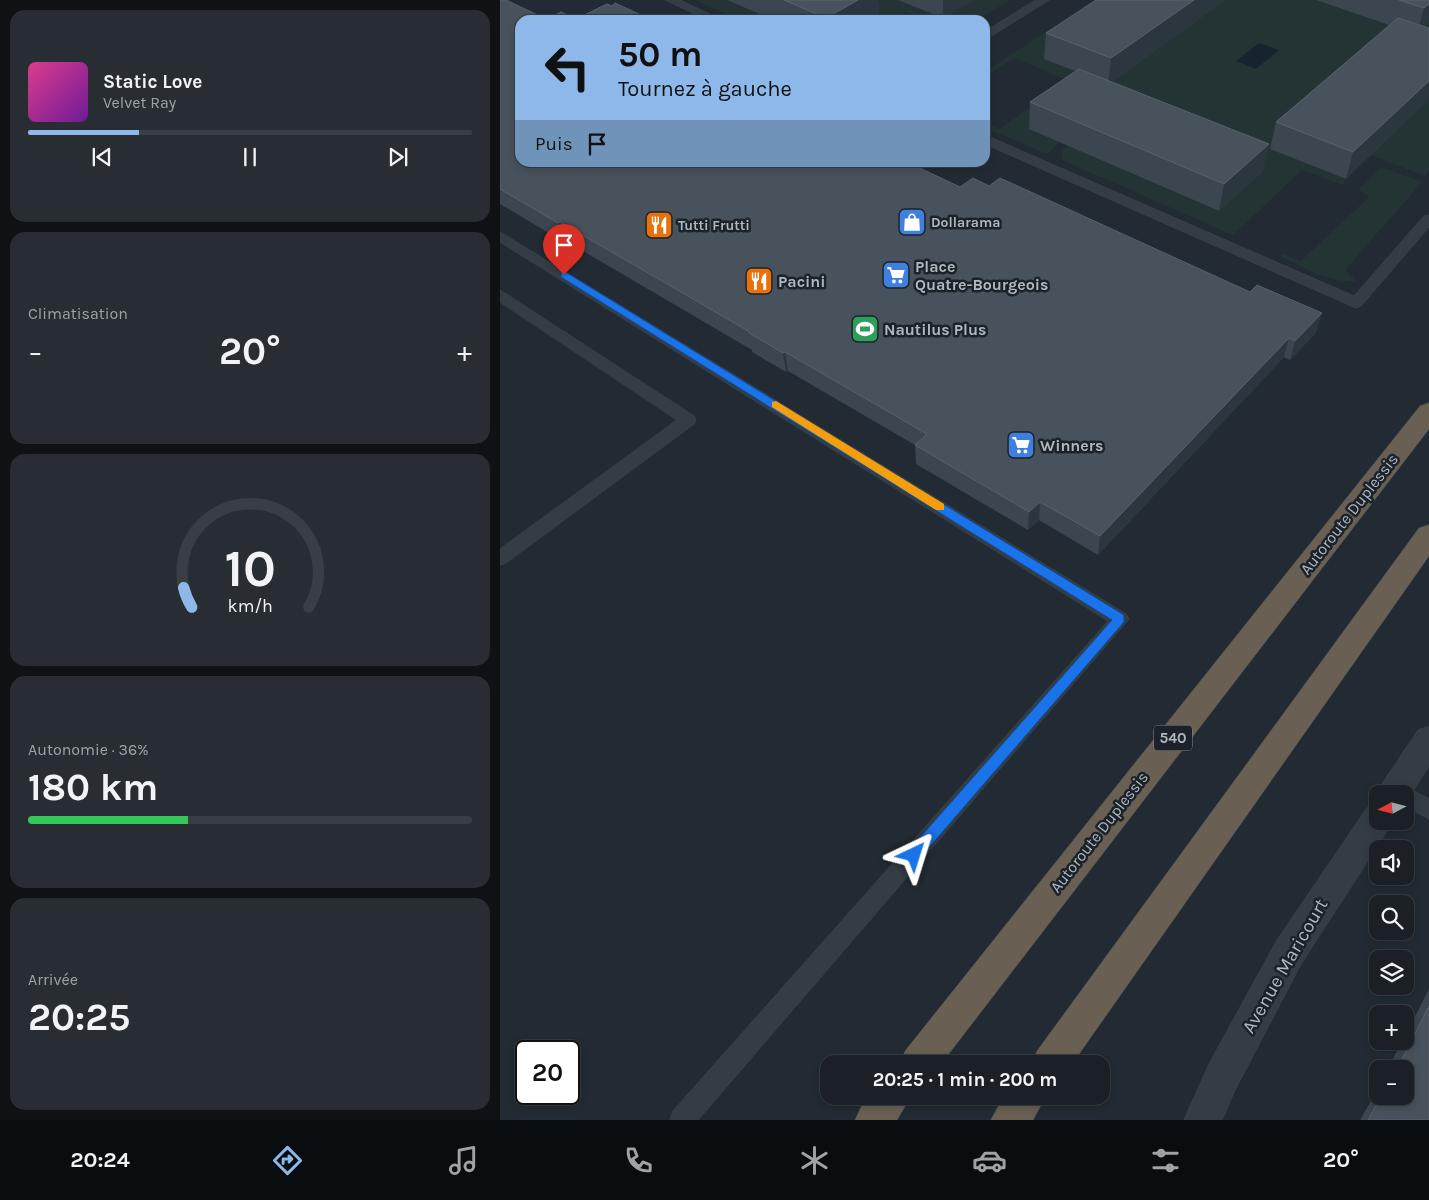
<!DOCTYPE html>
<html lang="fr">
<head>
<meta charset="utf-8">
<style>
	:root { --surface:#1a2026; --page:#272d32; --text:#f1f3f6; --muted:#9fa3a7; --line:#383e43; --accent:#8db8e9 }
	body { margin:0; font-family:Karla,sans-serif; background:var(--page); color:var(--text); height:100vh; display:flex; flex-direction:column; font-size:19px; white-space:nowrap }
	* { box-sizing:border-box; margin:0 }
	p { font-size:16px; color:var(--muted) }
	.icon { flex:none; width:28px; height:28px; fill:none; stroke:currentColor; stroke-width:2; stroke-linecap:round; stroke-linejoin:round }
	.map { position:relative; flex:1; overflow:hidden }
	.panel { display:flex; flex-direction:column; gap:10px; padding:10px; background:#0e1215; width:500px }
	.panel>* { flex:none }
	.top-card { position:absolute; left:15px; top:15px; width:475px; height:152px; border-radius:15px; box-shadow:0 2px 8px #0003,0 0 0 1px var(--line); background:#8db8e9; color:#111; overflow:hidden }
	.needle { width:32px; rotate:263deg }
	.controls { position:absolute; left:869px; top:785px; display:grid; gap:10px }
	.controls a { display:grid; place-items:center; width:45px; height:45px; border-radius:10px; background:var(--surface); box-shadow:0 2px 8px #0003,0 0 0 1px var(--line); font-size:25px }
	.speed { position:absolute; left:15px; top:1040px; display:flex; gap:10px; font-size:25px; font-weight:700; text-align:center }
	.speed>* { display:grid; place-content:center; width:65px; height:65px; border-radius:50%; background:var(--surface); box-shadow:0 2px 8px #0003,0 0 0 1px var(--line); line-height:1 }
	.speed .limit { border:2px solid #111; border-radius:8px; background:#fff; color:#111 }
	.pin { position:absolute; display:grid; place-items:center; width:42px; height:42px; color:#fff; margin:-51px -21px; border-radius:50% 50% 50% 0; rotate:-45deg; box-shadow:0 0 5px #0007 }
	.pin .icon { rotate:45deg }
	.me { position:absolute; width:55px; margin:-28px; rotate:41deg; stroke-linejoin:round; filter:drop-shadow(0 0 4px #0008) }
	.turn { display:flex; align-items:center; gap:18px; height:105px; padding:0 20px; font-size:22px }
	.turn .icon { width:65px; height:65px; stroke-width:2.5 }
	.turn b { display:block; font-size:35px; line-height:42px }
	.then { display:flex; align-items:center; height:48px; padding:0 20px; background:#0003; gap:10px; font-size:19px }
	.big { font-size:38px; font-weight:700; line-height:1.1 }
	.panel .tile { flex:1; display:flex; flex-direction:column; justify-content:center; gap:8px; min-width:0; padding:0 18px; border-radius:15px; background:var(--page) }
	.panel .dial { align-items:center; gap:0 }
	.dial svg { height:130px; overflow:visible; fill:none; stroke:var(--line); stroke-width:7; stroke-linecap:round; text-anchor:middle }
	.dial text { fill:var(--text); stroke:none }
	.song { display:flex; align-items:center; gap:15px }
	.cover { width:60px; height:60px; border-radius:8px; background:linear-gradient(135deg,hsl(330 70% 55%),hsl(280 70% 35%)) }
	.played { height:5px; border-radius:2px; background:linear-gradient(90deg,var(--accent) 25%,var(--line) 25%) }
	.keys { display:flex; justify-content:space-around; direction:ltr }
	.heat { display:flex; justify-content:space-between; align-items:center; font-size:28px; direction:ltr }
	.charge { height:8px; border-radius:4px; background:linear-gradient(90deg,#34c759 36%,var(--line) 0) }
	.trip { position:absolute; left:320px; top:1055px; width:290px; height:50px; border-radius:15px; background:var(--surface); box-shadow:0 2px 8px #0003,0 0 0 1px var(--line); font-weight:700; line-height:50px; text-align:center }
	.dock { display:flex; height:80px; justify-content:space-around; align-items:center; background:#0a0d0f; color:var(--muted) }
	.dock .icon { width:35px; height:35px }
	.dock .selected { color:var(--accent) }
	.dock b { font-size:22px; color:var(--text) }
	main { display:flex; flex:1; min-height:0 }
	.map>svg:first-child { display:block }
	.green { fill:#243435 }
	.water { fill:#17232f }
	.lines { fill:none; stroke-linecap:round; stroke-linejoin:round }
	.service-casing { stroke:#3f464e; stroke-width:1 }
	.tertiary-casing { stroke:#3f464e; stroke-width:1 }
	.motorway-casing { stroke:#40484f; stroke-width:1 }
	.service { fill:#353d44; fill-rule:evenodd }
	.tertiary { fill:#353d44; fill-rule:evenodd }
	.motorway { fill:#695f53; fill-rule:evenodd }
	.wall { fill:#3b4650 }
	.shaded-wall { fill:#2c363f }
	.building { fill:#47525c; stroke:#58626c }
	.route { fill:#1a73e8; stroke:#114b97 }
	.slow { fill:#f59e0b }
	.labels { text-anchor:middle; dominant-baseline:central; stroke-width:5; stroke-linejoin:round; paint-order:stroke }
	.far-poi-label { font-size:14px; font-weight:bold; fill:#afb8c1; stroke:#1b2229; text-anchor:start }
	.shield { fill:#1b2229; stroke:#838b93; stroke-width:1 }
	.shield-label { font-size:15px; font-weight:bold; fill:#afb8c1 }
	.poi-label { font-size:16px; font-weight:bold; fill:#afb8c1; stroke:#1b2229; text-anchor:start }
	.street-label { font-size:16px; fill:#afb8c1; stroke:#1b2229 }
	.near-street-label { font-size:19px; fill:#afb8c1; stroke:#1b2229 }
</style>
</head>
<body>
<main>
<section class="panel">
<div class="tile">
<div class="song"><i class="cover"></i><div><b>Static Love</b><p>Velvet Ray</p></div></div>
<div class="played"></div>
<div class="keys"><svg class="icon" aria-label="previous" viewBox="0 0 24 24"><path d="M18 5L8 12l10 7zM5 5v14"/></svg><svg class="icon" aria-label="pause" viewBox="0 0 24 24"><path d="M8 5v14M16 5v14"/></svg><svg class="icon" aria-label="next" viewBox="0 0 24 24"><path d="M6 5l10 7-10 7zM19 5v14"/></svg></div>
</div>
<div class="tile"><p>Climatisation</p>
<div class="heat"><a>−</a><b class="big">20°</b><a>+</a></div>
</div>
<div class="tile dial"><svg viewBox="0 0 100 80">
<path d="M14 69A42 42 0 1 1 86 69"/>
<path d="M14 69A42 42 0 0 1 9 57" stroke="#8db8e9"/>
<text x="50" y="56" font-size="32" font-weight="700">10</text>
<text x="50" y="72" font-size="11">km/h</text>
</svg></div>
<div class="tile"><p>Autonomie · 36%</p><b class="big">180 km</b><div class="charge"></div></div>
<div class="tile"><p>Arrivée</p><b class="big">20:25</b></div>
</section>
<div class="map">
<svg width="929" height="1120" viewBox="0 0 929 1120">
	<rect width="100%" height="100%" fill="#222b33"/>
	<path class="green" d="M194 0H227L273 20H240Z
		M343 0H510L477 20H426L406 12 392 20H369L378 14Z
		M594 0H816L916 34 929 23V57L770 149 846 179 843 185 802 170 733 235 562 160V150L569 146 718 211 762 171 560 142 547 154 485 128V123L500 129 568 80 514 58 485 77V72Z
		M929 99V171L925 176 871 155Z
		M881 167 922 182 845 270 856 281C830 284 805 267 781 257L784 254 801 261 869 197 858 190Z"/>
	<path class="water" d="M759 43 779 50 756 69 736 61Z"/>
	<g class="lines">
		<g class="service-casing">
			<path id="service" d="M166 0H180L222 20H207Z
				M536 0H549L485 40V32Z
				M485 135 854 296 924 216 929 215V227L861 306 856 308 485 144Z
				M0 232 626 614 629 619 198 1120H170L173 1111 608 621 0 242Z
				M0 290 194 416 196 420 194 424 6 563 0 565V549L177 420 0 302Z
				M905 786 929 799V819L905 806V794H895L898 789Z"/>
		</g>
		<g class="tertiary-casing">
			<path id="tertiary" d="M929 727V766L905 803V794L878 795 882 784 918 730Z
				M878 803V821H893L889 828 801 964 735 1090 722 1120H684L709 1064 777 940 867 808Z"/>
		</g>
		<g class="motorway-casing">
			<path id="motorway" d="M929 403V429L441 1064H400L405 1051 920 406Z
				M929 525V556L572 1064H532L537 1051 919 528Z
				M368 1096H411L397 1120H355L361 1107Z
				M504 1096H546L533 1120H491Z"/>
		</g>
		<use href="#service" class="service"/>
		<use href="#tertiary" class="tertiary"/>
		<use href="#motorway" class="motorway"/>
	</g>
	<path class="wall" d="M0 0 46 19 152 20H20L460 187 489 186 816 333 790 360 784 357 598 555 539 520 528 530 416 464 415 445 288 371 286 372 252 352V350L66 241 64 242 0 204Z
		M227 0H378L379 14 369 20H273Z
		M398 0H473L443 18Z
		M725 0 612 82 763 171 719 211 529 129 530 102 575 71 544 59 546 33Z
		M816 0H929L925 27 929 28V99L846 179 770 149 776 122 889 25Z
		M929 989V1120H860L878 1089V1096H905V1069H888L902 1041H905V1036Z"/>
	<path class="shaded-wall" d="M358 0H378L379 14 369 20H326V18Z
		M443 0H473L443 18Z
		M694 0H725L608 85 611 58Z
		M929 4V23L917 34 924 8Z
		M929 81V99L846 179 853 152Z
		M769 144 763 171 719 211 724 184Z
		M60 222 66 241 64 242 58 223Z
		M822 313 816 333 790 360 795 341Z
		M789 338 784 357 598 555 600 536Z
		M285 352 288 371 286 372 283 353Z
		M540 502 539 520 528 530 529 512Z"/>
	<path class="building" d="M0 0H6L46 19 61 12 76 19 107 4 112 6 115 3 152 20H20V162H407L460 187 473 178 489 186 500 178 750 292 757 285 822 313 795 341 789 338 600 536 540 502 529 512 415 445 427 434 285 352 283 353 249 333 250 332 60 222 58 223 0 189Z
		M284 0H358L326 18Z
		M596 0H694L611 58 546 33Z
		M899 0H929V4L924 8Z
		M898 18 929 28V81L853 152 776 122Z
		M579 69 769 144 724 184 530 102Z
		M929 1006V1120H868L881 1096H905V1069H897Z"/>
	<path class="route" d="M61 273H67L624 615V622L419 859 414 861 409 859 407 855 409 850 612 620 61 277Z"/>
	<path class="slow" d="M276 401 444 504V510H436L272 407V402Z"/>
	<defs>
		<g id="shop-square" transform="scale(1.4375)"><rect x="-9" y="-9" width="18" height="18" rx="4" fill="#3f7fe0" stroke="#1b2229"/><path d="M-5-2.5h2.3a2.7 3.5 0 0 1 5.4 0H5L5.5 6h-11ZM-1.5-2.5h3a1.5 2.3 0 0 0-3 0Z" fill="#fff"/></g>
		<g id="restaurant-square" transform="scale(1.4375)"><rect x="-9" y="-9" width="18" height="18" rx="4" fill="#e8710a" stroke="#1b2229"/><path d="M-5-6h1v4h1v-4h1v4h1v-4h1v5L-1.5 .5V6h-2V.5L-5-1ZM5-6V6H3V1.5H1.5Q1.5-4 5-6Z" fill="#fff"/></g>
		<g id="supermarket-square" transform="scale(1.4375)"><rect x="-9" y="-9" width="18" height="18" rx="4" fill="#3f7fe0" stroke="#1b2229"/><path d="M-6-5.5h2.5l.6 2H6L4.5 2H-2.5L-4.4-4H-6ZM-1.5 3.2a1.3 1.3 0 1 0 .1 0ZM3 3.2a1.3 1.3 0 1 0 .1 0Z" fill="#fff"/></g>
		<g id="stadium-square" transform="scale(1.4375)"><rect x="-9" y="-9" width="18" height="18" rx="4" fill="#2e9e5b" stroke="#1b2229"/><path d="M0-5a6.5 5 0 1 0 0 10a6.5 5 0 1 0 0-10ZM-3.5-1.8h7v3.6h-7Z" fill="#fff"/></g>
	</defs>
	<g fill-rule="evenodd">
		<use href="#shop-square" x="412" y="222"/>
		<use href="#restaurant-square" x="159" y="225"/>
		<use href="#supermarket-square" x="396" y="275"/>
		<use href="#restaurant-square" x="259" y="281"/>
		<use href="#stadium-square" x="365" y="329"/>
		<use href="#supermarket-square" x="521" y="445"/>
	</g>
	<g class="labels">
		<g class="far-poi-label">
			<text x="431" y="222">Dollarama</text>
			<text x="178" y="225">Tutti Frutti</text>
		</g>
		<rect class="shield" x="654" y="725.5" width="38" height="25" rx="4"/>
		<g class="shield-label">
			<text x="673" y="738">540</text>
		</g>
		<g class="poi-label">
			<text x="415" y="266">Place<tspan x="415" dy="18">Quatre-Bourgeois</tspan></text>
			<text x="278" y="281">Pacini</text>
			<text x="384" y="329">Nautilus Plus</text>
			<text x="540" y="445">Winners</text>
		</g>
		<g class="street-label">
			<text transform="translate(849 514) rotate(-52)">Autoroute Duplessis</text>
			<text transform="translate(599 832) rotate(-52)">Autoroute Duplessis</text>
		</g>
		<g class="near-street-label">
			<text transform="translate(785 966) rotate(-60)">Avenue Maricourt</text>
		</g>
	</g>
</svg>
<div class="controls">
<a><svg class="needle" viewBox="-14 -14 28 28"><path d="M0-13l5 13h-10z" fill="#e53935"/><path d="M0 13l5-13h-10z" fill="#9fa3a7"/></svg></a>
<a><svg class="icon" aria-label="sound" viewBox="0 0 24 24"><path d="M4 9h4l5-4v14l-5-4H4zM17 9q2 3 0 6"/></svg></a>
<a><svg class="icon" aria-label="search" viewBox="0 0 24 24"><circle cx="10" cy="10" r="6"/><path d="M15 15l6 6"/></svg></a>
<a><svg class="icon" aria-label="layers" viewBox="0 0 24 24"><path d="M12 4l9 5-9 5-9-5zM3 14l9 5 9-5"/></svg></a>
<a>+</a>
<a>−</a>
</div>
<div class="speed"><div class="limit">20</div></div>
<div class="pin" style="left:64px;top:275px;background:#d93025"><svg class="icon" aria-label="arrive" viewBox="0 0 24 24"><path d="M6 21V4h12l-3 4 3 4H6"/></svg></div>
<svg class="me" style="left:414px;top:855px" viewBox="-20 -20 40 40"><path d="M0-17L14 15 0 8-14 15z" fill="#1a73e8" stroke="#fff" stroke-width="4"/></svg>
<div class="trip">20:25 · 1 min · 200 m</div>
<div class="top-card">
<div class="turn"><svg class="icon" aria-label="left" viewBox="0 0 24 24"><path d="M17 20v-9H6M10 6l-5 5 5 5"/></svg><div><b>50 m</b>Tournez à gauche</div></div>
<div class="then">Puis<svg class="icon" aria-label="arrive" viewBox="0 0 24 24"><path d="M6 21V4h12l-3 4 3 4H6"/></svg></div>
</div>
</div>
</main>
<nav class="dock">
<b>20:24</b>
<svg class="icon selected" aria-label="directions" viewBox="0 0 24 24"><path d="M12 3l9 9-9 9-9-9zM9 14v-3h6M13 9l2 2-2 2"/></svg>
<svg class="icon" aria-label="music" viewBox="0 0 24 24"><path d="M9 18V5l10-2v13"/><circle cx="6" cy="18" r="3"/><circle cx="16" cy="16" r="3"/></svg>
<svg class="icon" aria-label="phone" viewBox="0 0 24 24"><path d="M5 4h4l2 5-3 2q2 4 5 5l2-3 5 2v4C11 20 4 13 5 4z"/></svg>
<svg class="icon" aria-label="climate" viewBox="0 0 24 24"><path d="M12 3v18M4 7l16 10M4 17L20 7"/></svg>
<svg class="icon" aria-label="car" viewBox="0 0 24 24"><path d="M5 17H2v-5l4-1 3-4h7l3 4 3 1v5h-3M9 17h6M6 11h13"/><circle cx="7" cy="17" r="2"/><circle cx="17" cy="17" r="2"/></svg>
<svg class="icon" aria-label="filters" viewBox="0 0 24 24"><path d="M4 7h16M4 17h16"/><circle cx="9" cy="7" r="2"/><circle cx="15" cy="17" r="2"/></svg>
<b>20°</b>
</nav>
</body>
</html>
